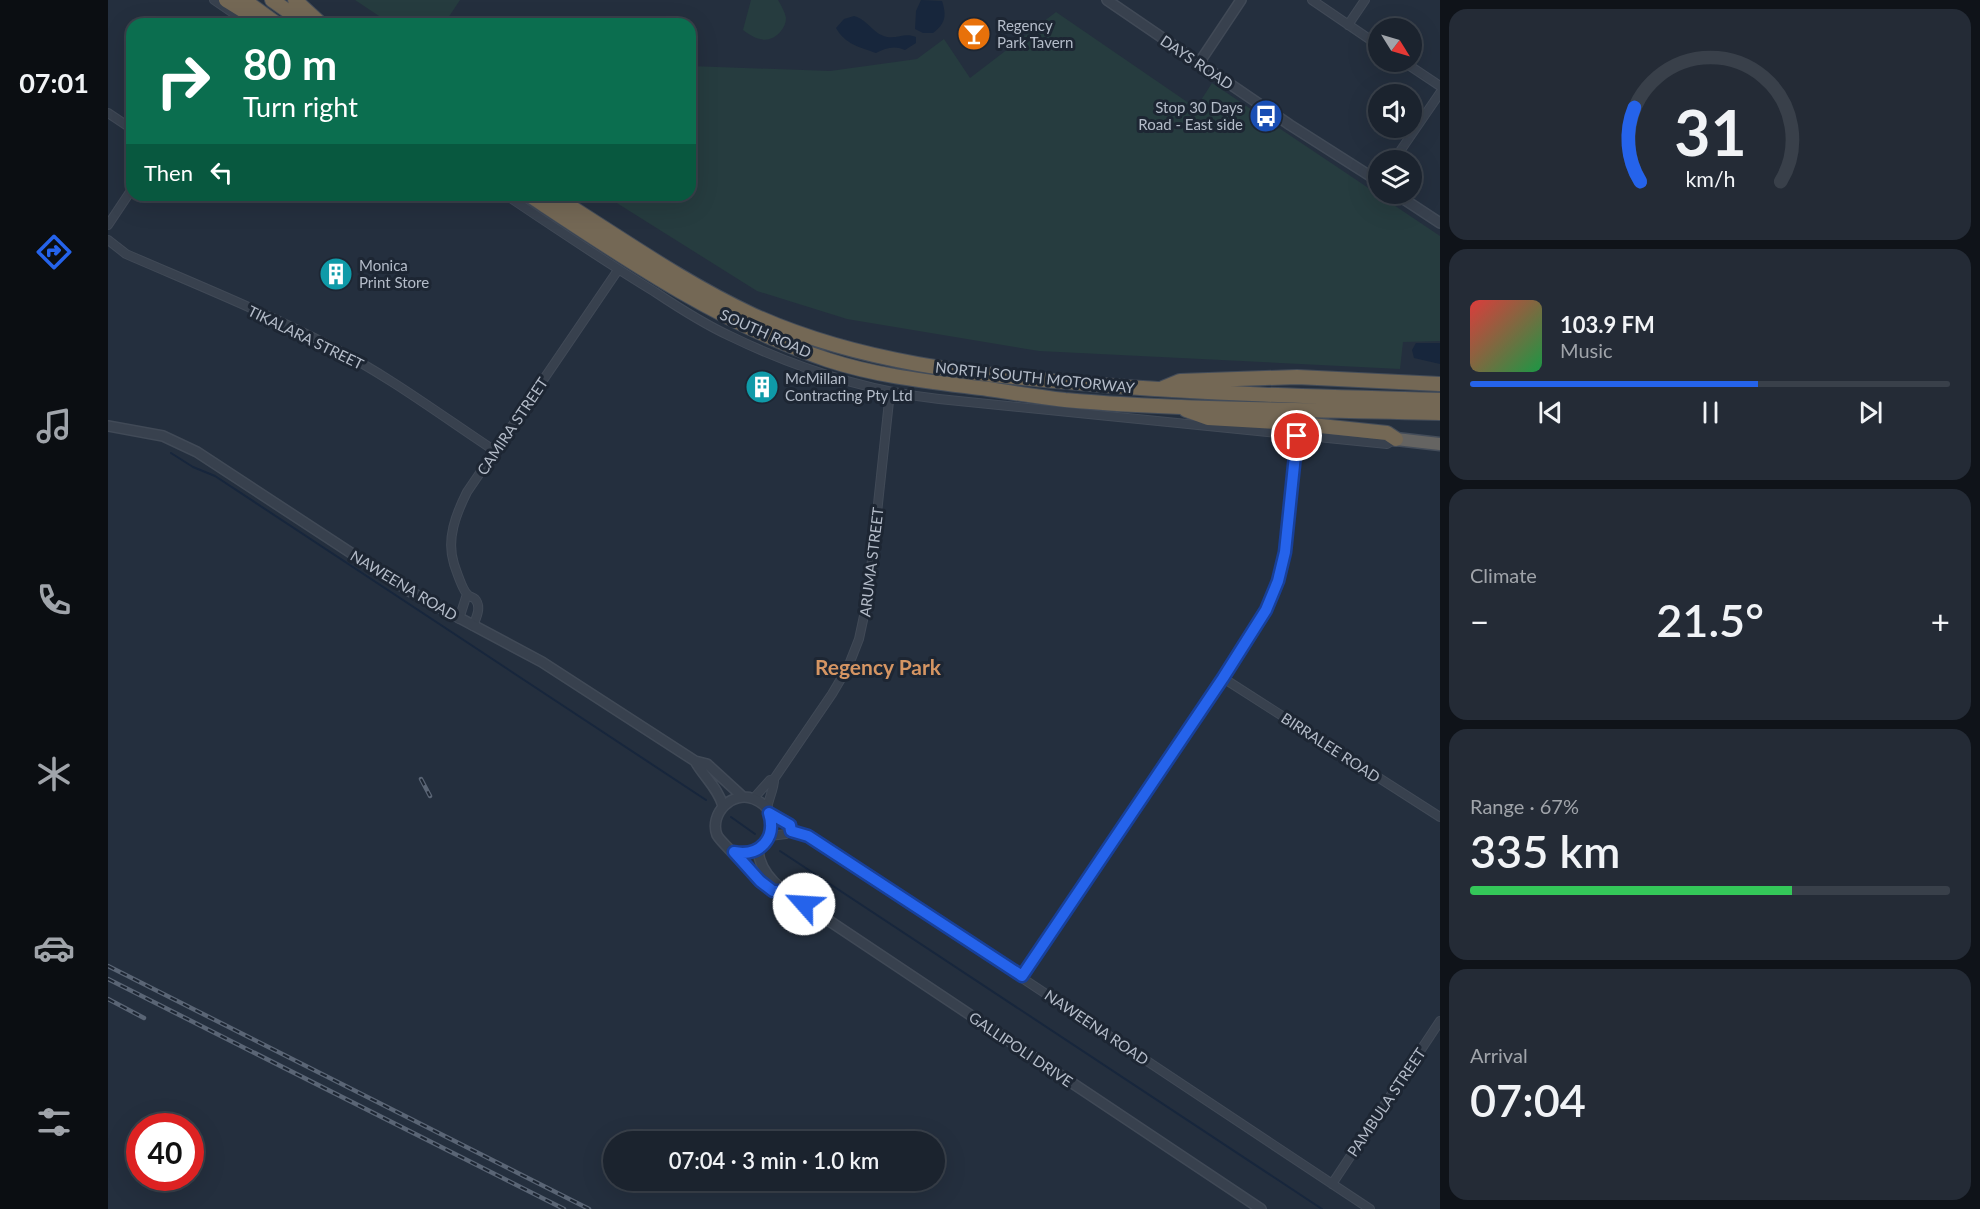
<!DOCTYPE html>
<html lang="en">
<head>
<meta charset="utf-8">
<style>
	:root { --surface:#1b232e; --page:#242b36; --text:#f1f3f6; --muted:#a0a4aa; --line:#39404a; --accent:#2563eb }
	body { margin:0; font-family:Lato,sans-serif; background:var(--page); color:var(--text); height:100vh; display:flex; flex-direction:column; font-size:22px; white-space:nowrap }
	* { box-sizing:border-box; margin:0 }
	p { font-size:20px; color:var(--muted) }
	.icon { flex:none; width:33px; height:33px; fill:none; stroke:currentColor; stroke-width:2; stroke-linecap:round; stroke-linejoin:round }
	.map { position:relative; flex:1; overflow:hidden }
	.sheet { display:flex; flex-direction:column; gap:9px; padding:9px; background:#0f1319; width:540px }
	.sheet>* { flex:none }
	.hud { position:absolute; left:18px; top:18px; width:570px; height:183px; border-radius:18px; box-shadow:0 6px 24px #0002,0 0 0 2px var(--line); background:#0b6e4f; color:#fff; overflow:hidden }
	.needle { width:39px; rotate:127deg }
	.tools { position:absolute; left:1260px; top:18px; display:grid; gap:12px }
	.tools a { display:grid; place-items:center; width:54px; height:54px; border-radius:50%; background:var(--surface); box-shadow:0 6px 24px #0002,0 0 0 2px var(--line); font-size:30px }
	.speed { position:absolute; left:18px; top:1113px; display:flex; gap:12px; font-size:30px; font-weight:700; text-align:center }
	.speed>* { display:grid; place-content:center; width:78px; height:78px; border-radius:50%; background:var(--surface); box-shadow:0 6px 24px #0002,0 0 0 2px var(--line); line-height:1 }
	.speed .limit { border:9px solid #d22; background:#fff; color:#111 }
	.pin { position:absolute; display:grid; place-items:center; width:51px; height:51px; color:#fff; margin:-26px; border:3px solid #fff; border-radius:50%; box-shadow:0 2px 6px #0007 }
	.me { position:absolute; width:66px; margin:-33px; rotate:296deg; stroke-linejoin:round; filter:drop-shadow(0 0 4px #0008) }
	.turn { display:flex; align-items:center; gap:21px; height:126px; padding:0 18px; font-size:27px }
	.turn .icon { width:78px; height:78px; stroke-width:2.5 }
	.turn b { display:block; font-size:42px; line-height:51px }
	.then { display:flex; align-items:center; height:57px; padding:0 18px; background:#0003; gap:12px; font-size:22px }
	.big { font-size:45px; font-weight:600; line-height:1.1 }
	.sheet .card { flex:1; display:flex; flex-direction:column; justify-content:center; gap:9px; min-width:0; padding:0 21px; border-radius:18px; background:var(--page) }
	.sheet .dial { align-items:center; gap:0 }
	.dial svg { height:156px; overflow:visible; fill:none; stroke:var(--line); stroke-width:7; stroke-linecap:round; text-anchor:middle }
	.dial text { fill:var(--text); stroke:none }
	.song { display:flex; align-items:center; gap:18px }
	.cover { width:72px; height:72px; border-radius:9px; background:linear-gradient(135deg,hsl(0 70% 55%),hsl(140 70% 35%)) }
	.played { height:6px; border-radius:3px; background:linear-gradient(90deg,var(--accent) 60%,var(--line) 60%) }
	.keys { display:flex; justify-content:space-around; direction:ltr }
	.heat { display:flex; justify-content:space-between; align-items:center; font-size:33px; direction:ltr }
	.charge { height:9px; border-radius:4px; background:linear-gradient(90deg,#34c759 67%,var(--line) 0) }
	.trip { position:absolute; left:495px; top:1131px; width:342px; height:60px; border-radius:30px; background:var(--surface); box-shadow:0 6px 24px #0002,0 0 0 2px var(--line); font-weight:600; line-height:60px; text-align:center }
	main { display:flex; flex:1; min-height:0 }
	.menu { display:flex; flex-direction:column; width:108px; justify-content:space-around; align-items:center; background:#0b0e12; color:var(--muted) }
	.menu .icon { width:42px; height:42px }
	.menu .on { color:var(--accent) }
	.menu b { font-size:27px; color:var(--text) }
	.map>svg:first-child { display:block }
	.green { fill:#263c3f }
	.water { fill:#17263c }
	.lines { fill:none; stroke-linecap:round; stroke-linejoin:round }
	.stream { stroke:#17263c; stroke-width:2 }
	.minor-casing { stroke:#414a57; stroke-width:10 }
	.tertiary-casing { stroke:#414a57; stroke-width:12 }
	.trunk-casing { stroke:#434c59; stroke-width:15 }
	.motorway-casing { stroke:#434c59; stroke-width:16 }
	.minor { stroke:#38414e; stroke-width:8 }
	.tertiary { stroke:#38414e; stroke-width:9 }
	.trunk { stroke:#656462; stroke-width:12 }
	.motorway { stroke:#746855; stroke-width:14 }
	.rail-casing { stroke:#5a6575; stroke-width:4.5 }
	.rail { stroke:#1d2633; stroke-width:2; stroke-dasharray:7; stroke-linecap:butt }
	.route-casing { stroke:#184099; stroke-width:15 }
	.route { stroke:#2563eb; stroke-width:10 }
	.labels { text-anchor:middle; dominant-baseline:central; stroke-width:6; stroke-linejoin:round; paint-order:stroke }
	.poi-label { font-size:15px; fill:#b4bcc9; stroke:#1d2633; text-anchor:start }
	.street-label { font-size:15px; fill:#b4bcc9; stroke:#1d2633 }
	.district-label { font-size:21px; font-weight:bold; fill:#d59563; stroke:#1d2633 }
</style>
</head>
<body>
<main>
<nav class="menu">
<b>07:01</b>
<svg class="icon on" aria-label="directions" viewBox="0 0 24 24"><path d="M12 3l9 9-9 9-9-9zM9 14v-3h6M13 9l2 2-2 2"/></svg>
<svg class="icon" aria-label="music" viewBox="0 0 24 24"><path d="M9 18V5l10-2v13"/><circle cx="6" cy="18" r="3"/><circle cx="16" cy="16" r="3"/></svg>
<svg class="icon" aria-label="phone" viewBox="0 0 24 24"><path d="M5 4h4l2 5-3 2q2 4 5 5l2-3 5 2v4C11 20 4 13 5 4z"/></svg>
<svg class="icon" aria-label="climate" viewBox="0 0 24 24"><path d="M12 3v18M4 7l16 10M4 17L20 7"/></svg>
<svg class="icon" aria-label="car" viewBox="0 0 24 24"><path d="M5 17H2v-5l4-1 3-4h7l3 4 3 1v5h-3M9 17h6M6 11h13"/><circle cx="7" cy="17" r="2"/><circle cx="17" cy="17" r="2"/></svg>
<svg class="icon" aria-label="filters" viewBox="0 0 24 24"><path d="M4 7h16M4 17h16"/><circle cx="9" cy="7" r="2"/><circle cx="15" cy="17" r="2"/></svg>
</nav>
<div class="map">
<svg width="1332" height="1209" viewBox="0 0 1332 1209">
	<rect width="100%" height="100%" fill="#242f3e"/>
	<path class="green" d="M247 0H352L336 24H283Z
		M643 0H670C673 5 677 12 678 18 678 23 676 27 673 31 661 45 648 40 635 30Z
		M948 12 1088 108 1104 83 1332 236V341L1295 342 1292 369 931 351 739 319 649 291 496 195H582V66L722 71 809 59 836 39 862 78Z"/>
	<path class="water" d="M813 0 834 1C839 16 837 24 825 33H815L807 29 808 11Z
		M746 16C759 19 765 34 779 37 790 39 797 32 808 37V43L797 50C786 45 778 48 768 53 751 47 737 44 728 28L736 19Z
		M1308 343H1332V364L1306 358 1304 350Z"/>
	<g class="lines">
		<path class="stream" d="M63 453 85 467 107 476 598 800
			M623 817 647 834
			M672 851 1214 1209"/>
		<g class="minor-casing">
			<path id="minor" d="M106 0 141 24
				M1204 0 1270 45
				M1240 25 1257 0
				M1296 62 1332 86
				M0 113 24 129
				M1286 160 1332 93
				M398 195C447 228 496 261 547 292 571 308 596 324 622 336 688 368 758 391 831 399L1279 444 1288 439
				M0 225 24 189
				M0 240 18 254C87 284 159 313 226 348 282 377 334 416 387 451
				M351 619 359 594
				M365 626C368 618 374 607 367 599 365 597 361 597 359 594 355 590 348 570 346 564 338 539 348 514 359 492L510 270
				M1115 678 1332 817
				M645 799 662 780 666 779
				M659 809C660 800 667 786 666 779L724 694 740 667 751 639 760 597 782 392
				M661 813 682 825 683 831
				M662 836 678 834 683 831 700 836 1262 1209
				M914 976 1115 678 1158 611 1170 581 1177 552 1189 436
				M1224 1184 1332 1021"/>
		</g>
		<g class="tertiary-casing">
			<path id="tertiary" d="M999 0 1182 125 1270 181
				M1091 63 1133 0
				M1288 194 1332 223
				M0 426 55 436 89 452 301 591 434 662 587 761 599 764 635 797
				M587 761C596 777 610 788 615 806
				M650 850C652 876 675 891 696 904L1153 1209
				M626 852C663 859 680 813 646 799 624 790 601 814 609 835 611 840 660 889 665 890 665 891 673 891 674 891"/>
		</g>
		<g class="trunk-casing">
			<path id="trunk" d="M1288 439 1332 444"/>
		</g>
		<g class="motorway-casing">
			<path id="motorway" d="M118 0 157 24
				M136 0 169 24
				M164 0 198 24
				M187 0 213 24
				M421 195C516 258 611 323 720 360 772 377 826 382 880 389 906 393 931 397 957 400 1081 411 1207 409 1332 413
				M444 195C510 236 574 282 645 315 751 363 867 375 982 384 1098 394 1215 397 1332 400
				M1055 388 1072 381 1189 377 1332 384
				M1078 410 1100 418 1184 423 1279 433 1288 439"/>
		</g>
		<use href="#minor" class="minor"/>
		<use href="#tertiary" class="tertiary"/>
		<use href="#trunk" class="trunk"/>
		<use href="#motorway" class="motorway"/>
		<g class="rail-casing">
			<path id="rail" d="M313 779 322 796
				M0 966 481 1209
				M0 979 456 1209
				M0 999 36 1018"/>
		</g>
		<use href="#rail" class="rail"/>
	</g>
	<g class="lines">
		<g class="route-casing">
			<path id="route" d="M696 904 674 891H665L652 881 626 852C652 857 669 838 661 813L682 825 683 831 700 836 914 976 1115 678 1158 610 1170 581 1177 552 1189 436"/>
		</g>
		<use href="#route" class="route"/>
	</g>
	<defs>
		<g id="bar-disc" transform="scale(1.725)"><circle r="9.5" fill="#e8710a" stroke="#1d2633"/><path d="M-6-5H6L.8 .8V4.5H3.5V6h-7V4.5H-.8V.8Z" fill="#fff"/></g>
		<g id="bus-disc" transform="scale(1.725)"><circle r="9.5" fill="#1a4fb4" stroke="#1d2633"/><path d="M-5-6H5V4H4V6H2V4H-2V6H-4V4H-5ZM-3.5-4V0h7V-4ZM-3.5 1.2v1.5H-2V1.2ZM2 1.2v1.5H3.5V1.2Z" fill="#fff"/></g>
		<g id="building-disc" transform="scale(1.725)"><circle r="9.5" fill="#0f9aa8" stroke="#1d2633"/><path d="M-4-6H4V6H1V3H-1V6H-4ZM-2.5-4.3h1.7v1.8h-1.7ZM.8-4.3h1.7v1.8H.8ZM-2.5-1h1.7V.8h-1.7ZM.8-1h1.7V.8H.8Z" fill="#fff"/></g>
	</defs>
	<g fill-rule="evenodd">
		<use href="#bar-disc" x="866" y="34"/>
		<use href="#bus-disc" x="1158" y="116"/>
		<use href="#building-disc" x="228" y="274"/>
		<use href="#building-disc" x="654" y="387"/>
	</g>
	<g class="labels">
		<g class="poi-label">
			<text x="889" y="25">Regency<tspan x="889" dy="17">Park Tavern</tspan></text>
			<text x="1135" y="107" text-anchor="end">Stop 30 Days<tspan x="1135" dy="17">Road - East side</tspan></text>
			<text x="251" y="265">Monica<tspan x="251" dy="17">Print Store</tspan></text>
			<text x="677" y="378">McMillan<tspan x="677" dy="17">Contracting Pty Ltd</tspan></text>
		</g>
		<g class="street-label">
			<text transform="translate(1089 62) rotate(34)">DAYS ROAD</text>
			<text transform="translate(658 333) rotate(24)">SOUTH ROAD</text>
			<text transform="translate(198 337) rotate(26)">TIKALARA STREET</text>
			<text transform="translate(927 377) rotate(6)">NORTH SOUTH MOTORWAY</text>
			<text transform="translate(404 426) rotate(-56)">CAMIRA STREET</text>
			<text transform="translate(763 562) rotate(-83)">ARUMA STREET</text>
			<text transform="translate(296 585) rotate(31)">NAWEENA ROAD</text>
			<text transform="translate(1223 747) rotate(33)">BIRRALEE ROAD</text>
			<text transform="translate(989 1027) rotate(34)">NAWEENA ROAD</text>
			<text transform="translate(913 1049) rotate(34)">GALLIPOLI DRIVE</text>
			<text transform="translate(1278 1102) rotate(-56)">PAMBULA STREET</text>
		</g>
		<g class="district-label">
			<text x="770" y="666">Regency Park</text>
		</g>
	</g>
</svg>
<div class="tools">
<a><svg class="needle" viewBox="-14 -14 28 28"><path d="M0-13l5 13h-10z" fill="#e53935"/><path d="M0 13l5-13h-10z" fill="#a0a4aa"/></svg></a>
<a><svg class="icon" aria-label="sound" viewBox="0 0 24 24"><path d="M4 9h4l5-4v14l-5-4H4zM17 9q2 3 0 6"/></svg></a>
<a><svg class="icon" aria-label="layers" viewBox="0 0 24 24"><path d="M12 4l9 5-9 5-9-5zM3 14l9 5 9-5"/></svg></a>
</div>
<div class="speed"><div class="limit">40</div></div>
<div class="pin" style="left:1189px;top:436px;background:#d93025"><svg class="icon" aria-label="arrive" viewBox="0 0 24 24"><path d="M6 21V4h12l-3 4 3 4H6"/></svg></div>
<svg class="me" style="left:696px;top:904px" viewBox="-20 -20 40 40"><circle r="19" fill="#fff"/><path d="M0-13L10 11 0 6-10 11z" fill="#2563eb"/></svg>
<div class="trip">07:04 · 3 min · 1.0 km</div>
<div class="hud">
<div class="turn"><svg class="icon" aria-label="right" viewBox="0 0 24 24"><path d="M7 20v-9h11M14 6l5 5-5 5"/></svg><div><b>80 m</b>Turn right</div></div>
<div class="then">Then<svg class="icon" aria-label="left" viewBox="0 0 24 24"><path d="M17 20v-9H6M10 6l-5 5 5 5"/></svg></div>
</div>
</div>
<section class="sheet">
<div class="card dial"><svg viewBox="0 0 100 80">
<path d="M14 69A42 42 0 1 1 86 69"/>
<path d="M14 69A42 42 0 0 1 11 31" stroke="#2563eb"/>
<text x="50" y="56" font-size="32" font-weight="700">31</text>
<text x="50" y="72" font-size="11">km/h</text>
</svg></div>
<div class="card">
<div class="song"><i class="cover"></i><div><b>103.9 FM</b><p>Music</p></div></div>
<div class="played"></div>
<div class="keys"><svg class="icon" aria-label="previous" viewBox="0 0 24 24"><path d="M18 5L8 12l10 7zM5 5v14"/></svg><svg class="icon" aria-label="pause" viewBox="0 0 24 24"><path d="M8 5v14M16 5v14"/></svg><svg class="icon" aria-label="next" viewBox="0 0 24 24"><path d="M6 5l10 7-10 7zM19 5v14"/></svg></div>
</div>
<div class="card"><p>Climate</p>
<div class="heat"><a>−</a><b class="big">21.5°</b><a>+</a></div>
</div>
<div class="card"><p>Range · 67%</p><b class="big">335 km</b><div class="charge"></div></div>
<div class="card"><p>Arrival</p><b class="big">07:04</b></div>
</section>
</main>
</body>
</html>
